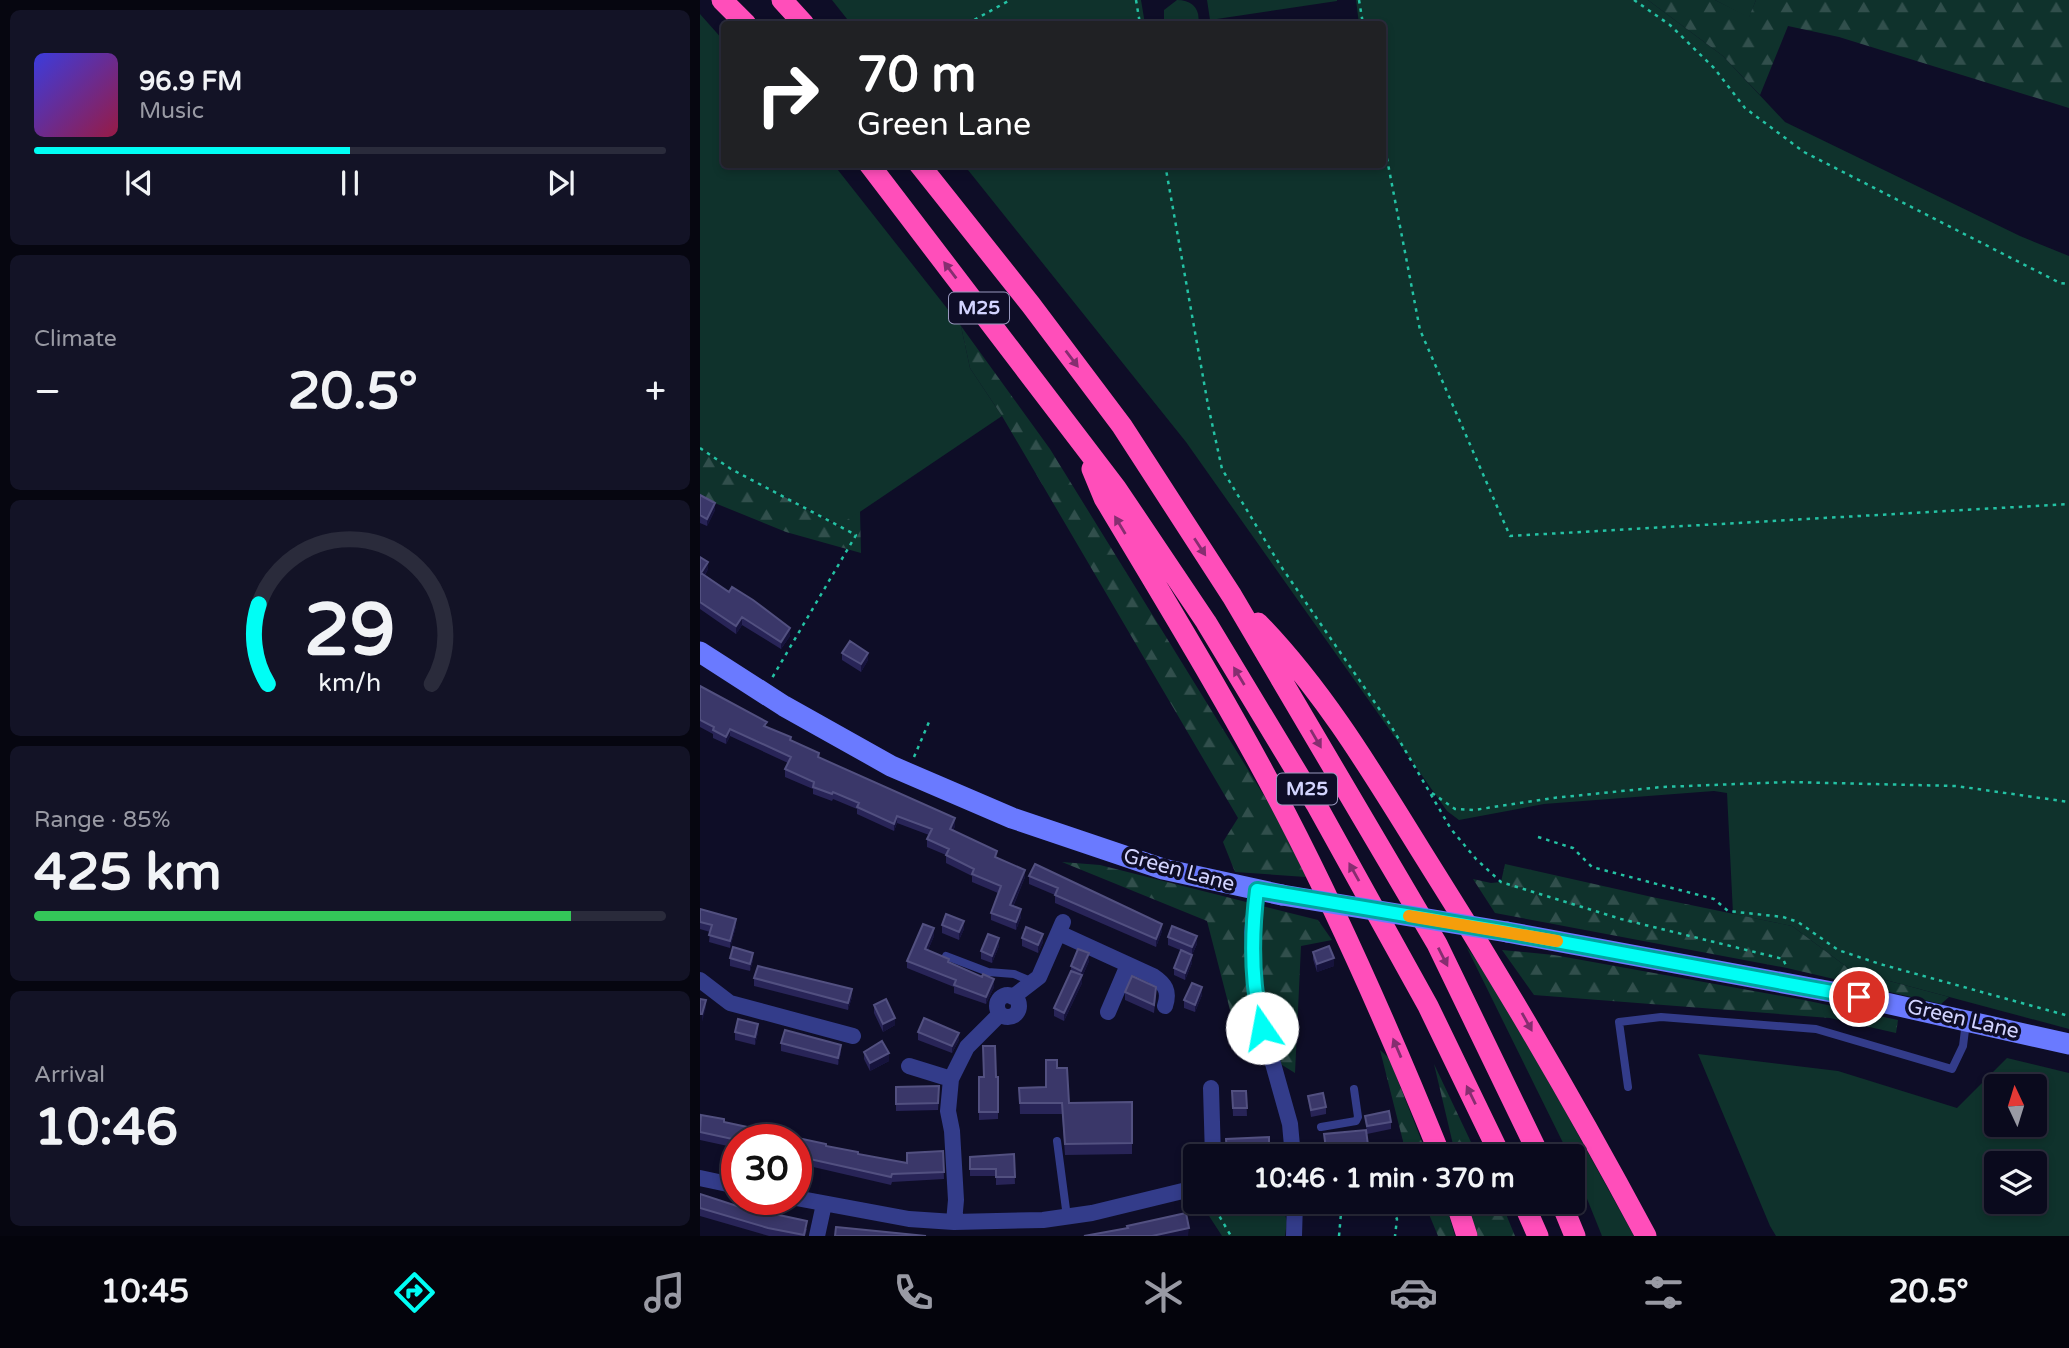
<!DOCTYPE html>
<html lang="en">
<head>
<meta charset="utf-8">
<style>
	:root { --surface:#0a0a1d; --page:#131326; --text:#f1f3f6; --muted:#999aa4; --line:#2a2b3b; --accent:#00fef5 }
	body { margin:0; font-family:"Varela Round",sans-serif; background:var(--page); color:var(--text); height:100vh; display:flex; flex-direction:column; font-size:26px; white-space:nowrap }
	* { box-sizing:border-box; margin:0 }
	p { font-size:23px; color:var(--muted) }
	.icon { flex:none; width:38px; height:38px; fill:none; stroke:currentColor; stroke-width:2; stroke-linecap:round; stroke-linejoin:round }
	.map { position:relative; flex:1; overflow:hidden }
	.side { display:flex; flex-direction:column; gap:10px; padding:10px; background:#060610; width:700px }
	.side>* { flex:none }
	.top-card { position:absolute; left:21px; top:21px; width:665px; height:147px; border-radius:7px; box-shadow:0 4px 10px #0003,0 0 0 2px var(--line); background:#202124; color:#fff; overflow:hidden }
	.needle { width:46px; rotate:356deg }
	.controls { position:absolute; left:1284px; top:1074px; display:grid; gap:14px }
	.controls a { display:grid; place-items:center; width:63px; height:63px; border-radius:7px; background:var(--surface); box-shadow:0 4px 10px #0003,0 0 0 2px var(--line); font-size:35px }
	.speed { position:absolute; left:21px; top:1124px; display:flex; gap:14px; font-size:35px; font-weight:700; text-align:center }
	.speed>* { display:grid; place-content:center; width:91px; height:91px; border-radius:50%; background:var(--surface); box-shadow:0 4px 10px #0003,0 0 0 2px var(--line); line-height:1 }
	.speed .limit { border:10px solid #d22; background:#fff; color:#111 }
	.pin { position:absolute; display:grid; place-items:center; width:60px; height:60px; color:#fff; margin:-30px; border:4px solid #fff; border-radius:50%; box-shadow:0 2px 7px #0007 }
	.me { position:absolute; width:77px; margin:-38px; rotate:348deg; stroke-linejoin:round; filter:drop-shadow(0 0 5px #0008) }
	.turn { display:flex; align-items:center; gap:24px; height:147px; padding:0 21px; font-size:32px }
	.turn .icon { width:91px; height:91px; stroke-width:2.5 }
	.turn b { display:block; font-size:49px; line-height:60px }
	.big { font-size:52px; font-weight:700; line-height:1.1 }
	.side .tile { flex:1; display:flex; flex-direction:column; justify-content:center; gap:10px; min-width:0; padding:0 24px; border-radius:10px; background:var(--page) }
	.side .dial { align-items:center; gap:0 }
	.dial svg { height:182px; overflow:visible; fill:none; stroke:var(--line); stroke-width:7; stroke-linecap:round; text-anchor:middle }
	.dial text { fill:var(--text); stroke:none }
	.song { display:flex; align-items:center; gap:21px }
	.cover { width:84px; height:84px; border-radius:10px; background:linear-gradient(135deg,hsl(240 70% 55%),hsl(340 70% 35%)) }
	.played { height:7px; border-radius:4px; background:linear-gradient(90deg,var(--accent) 50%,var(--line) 50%) }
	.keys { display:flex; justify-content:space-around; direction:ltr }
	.heat { display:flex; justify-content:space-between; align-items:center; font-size:38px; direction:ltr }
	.charge { height:10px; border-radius:5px; background:linear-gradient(90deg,#34c759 85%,var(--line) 0) }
	.trip { position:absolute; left:483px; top:1144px; width:402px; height:70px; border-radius:7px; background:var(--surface); box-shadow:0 4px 10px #0003,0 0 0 2px var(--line); font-weight:700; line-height:70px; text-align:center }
	.menu { display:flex; height:112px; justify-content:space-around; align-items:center; background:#04040c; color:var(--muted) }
	.menu .icon { width:49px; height:49px }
	.menu .on { color:var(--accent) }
	.menu b { font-size:32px; color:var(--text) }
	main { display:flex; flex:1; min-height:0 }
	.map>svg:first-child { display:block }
	.green { fill:#0f322c; fill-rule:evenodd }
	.forest { fill:url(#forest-firs) }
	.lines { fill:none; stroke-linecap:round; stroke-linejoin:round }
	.path { stroke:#24c2a4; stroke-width:2.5; stroke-dasharray:3.5 5; stroke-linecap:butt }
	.lane { stroke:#333c8a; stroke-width:8 }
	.street { stroke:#333c8a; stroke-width:16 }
	.secondary { stroke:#6a7aff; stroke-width:21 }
	.highway { stroke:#ff4eba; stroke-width:21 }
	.secondary-bridge { stroke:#6a7aff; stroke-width:21 }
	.wall { fill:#282457 }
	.shaded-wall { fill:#16133c }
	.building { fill:#3a3769; stroke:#525080; stroke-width:2 }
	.oneway { fill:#862e70 }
	.route-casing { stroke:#00a59f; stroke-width:18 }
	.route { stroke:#00fef5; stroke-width:12 }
	.slow { stroke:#f59e0b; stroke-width:12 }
	.labels { text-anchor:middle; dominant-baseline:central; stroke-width:7; stroke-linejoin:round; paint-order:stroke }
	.shield { fill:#0e0d27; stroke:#9898be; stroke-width:2 }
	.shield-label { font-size:19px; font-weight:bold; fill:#d3d4ff }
	.street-label { font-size:21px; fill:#d3d4ff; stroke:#0e0d27 }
</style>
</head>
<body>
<main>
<section class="side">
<div class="tile">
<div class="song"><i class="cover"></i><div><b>96.9 FM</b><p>Music</p></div></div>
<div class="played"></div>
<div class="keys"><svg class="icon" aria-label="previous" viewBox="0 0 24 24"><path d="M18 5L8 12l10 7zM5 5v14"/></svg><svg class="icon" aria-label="pause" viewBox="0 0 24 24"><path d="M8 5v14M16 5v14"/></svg><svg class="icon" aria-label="next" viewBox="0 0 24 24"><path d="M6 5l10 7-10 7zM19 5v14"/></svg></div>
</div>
<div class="tile"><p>Climate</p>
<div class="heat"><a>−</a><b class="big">20.5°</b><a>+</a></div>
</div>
<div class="tile dial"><svg viewBox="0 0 100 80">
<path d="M14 69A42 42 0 1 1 86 69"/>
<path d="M14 69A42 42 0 0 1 10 34" stroke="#00fef5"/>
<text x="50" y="56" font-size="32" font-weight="700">29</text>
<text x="50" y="72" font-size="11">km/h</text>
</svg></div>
<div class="tile"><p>Range · 85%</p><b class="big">425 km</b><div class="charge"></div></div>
<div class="tile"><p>Arrival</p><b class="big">10:46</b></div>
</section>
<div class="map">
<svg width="1369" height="1236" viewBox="0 0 1369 1236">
	<defs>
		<pattern id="forest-firs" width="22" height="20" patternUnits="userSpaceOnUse" patternTransform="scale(1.75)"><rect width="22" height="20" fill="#0f322c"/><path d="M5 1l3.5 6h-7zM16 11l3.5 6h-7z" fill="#314f4c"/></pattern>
	</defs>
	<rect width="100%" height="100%" fill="#0e0d27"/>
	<path class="green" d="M132 0H441L445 24H151Z
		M477 0C492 0 501 9 498 24H464V10Z
		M507 0H637V1L510 20Z
		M656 0H948L1023 56 1085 122 1320 236 1369 256V1029L1152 971 1092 926 1033 914 1027 793 1014 791 844 804 759 820 747 811 486 442 264 165 682 164V24H659Z
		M1015 0H1056L1049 18Z
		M0 14 24 41V164L134 165 261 326 270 368 302 416 139 526 24 464 0 448Z
		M766 946 798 989 934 1236H902L873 1164V1157H870Z
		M998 1054 1138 1071 1257 1108 1307 1058 1369 1073V1236H1076L1070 1226ZM1297 1087H1335V1125H1297ZM1297 1164H1335V1202H1297Z
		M500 1202H582L587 1222 585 1236H522Z"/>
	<path class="forest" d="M948 0H1015L1049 17 1056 0H1369V108L1139 37 1088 26 1060 95 1023 56Z
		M261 326 350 449 576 815 606 877 535 872 523 842 538 818 302 416 270 368Z
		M0 448 24 464 138 526 160 511 161 553 86 532 0 497Z
		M362 862 400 865 618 920 632 940 601 946 595 1073 537 1037 507 921Z
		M805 864 952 897 1092 926 1152 971 1249 997 1241 1004 1087 968 795 913 773 879 791 883 801 882Z
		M802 950 854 955 1104 1000 1198 1020 1196 1033 1130 1018 834 995Z
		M680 1050 689 1058 728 1157H707Z
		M734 1064 778 1157H756Z
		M724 1202H745L755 1236H738Z
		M766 1202H801L815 1236H778Z"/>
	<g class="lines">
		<path class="path" d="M436 0 440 24
			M659 0 663 24
			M934 0 970 25 1014 68 1045 108 1104 152 1360 283 1369 284
			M267 24 310 0
			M682 133 720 330 810 536 1369 504
			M465 164 508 405 522 469 580 565 691 726 751 829 776 859 801 882 921 919 1083 959 1087 968
			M0 448 31 469 156 535 72 678
			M214 757 229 722
			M732 793 755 809 774 810 853 798 962 787 1088 782 1256 786 1369 802
			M838 837 873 848 892 867 1014 899 1028 911 1083 917 1098 922 1138 950 1180 964 1369 1016
			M511 1202 531 1236
			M689 1202 697 1219 695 1236
			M639 1236 642 1202"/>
		<path class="lane" d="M246 956 288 972 314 974 333 982
			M928 1087 919 1022 961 1017 1116 1029 1252 1069 1263 1046 1266 1022
			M621 1127 656 1121 658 1117 654 1089
			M357 1141 367 1217"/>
		<path class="street" d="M557 890 552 932 556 1003 590 1124 593 1157
			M359 933 453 976C465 984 470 991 465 1006
			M0 980 30 1003 153 1036
			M297 1006a11 11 0 1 1 22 0a11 11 0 1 1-22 0Z
			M313 997 339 977 363 922
			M408 1012 428 965
			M209 1066 251 1079
			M511 1088 513 1157
			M0 1178 37 1186
			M96 1198 209 1219 254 1222 343 1220 392 1213 495 1188
			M254 1222 256 1200 252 1131 248 1111 251 1079 267 1047 300 1014
			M117 1236 124 1204
			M594 1236 595 1202"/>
		<path class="secondary" d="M0 652 84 706 191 766 312 818 463 869 582 895
			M807 932 1159 997 1369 1044"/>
		<path class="highway" d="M22 0 46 24
			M82 0 104 24
			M169 164 416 488 506 622 616 804 728 1006 801 1157
			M219 164 331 305 422 426 532 596 737 944 840 1157
			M392 469 404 498C466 602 530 706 586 814 644 926 694 1041 741 1157
			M558 623C623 690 672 772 721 851 801 977 876 1105 946 1236
			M756 1202 767 1236
			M823 1202 838 1236
			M861 1202 875 1236"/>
		<path class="secondary-bridge" d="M582 895 807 932"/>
	</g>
	<path class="wall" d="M0 495 15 510 7 526 0 523Z
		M0 557 8 569 5 575 90 636 81 649 42 625 36 634 0 609Z
		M142 653 168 660 161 672 142 660Z
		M0 686 119 758 255 826 253 831 297 858 325 877 313 907 321 917 316 930 291 920V913L298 893 272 882V876L246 863V855L227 847V839L229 835 197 823 194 831 157 814V809L133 799 132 801 113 794V789L85 777V769L88 763 30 736 26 744 13 738V734L0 727Z
		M329 876 462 931 456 947 355 903V895L329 884Z
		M0 909 36 926 30 948 9 942 10 932 0 929Z
		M242 925 264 929 259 940 242 933Z
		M234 936 228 950 294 987 286 1004 254 993V987L207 968V961Z
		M468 937 497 944 492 955 468 945Z
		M322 938 343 942 338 953 322 946Z
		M299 946 292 963 281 959V951Z
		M613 952 634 966 617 972 613 959Z
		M30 958 53 960 50 971 30 966Z
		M389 961 382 977V983L364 1021 354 1016V1008L371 972V966Z
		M492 963 485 980 474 975V968Z
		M54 978 152 997 148 1010 54 986Z
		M425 992 456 994 454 1013 425 1000Z
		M502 995 495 1012 484 1008V1000Z
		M174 1005 195 1025 183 1032 174 1013Z
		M35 1032H58L55 1045 35 1040Z
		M218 1032 259 1040 252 1053 218 1040Z
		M81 1043 141 1052 138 1065 81 1051Z
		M164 1052 189 1061 170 1071 164 1059Z
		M357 1068 369 1103 432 1102V1154L365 1155 362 1114H320L319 1088 346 1087Z
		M279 1077H298V1119L279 1120Z
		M196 1087 239 1094 238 1110 196 1111Z
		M532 1091H546L547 1116H533Z
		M608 1096 626 1107V1114L611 1117Z
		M665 1116 691 1122V1129L667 1134Z
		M0 1122H24L126 1146 158 1154 207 1163 243 1151 244 1179 192 1182 191 1185 96 1163V1139H37V1148L0 1140Z
		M624 1134 668 1145V1152L626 1156Z
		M569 1137V1157H527L526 1139Z
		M314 1154 315 1184 296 1185V1176H270V1157Z
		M0 1194 107 1229 105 1236H69L0 1216Z"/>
	<path class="shaded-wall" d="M15 503V510L7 526V519Z
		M8 562V569L1 581V573Z
		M42 617V625L36 634V626Z
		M90 628V636L81 649V642Z
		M168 653V660L161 672V664Z
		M30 729V736L26 744V737Z
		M197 816V823L194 831V824Z
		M255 818V826L250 837V829Z
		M325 870V877L310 913V905Z
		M321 909V917L316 930V922Z
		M36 919V926L30 948V941Z
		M264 921V929L259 940V932Z
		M462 924V931L456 947V939Z
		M234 928V936L225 957V949Z
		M343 934V942L338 953V945Z
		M497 936V944L492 955V947Z
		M299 938V946L292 963V956Z
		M53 953V960L50 971V964Z
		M389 953V961L382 977V983L364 1021V1013L381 976V971Z
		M492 955V963L485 980V973Z
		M634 958V966L617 972V964Z
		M294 979V987L286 1004V997Z
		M502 987V995L495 1012V1005Z
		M152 989V997L148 1010V1003Z
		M6 1000V1008L2 1022V1014Z
		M195 1018V1025L183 1032V1024Z
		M58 1024V1032L55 1045V1037Z
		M259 1033V1040L252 1053V1046Z
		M141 1045V1052L138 1065V1058Z
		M189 1053V1061L170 1071V1063Z
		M489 1228 488 1236H452Z"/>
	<path class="building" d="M0 495 15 503 7 519 0 515Z
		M0 557 8 562 1 573 29 592 32 587 53 600 90 628 81 642 42 617 36 626 0 602Z
		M150 641 168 653 161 664 142 653Z
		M0 686 67 722 64 726 91 737 90 740 119 753 118 757 255 818 250 829 297 851 295 857 325 870 310 905 321 909 316 922 291 913 301 886 272 874 274 869 246 855 249 849 227 839 232 829 197 816 194 824 157 807 159 803 133 792 132 794 113 787 114 782 85 769 91 757 30 729 26 737 13 730 14 727 0 720Z
		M335 864 462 924 456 939 355 895 358 888 329 876Z
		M0 909 36 919 30 941 9 935 12 925 0 922Z
		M246 914 264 921 259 932 242 925Z
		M223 924 234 928 225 949 249 959 248 962 282 977 283 974 294 979 286 997 254 985 256 980 207 961Z
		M472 926 497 936 492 947 468 937Z
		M326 927 343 934 338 945 322 938Z
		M288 934 299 938 292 956 281 951Z
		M629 946 634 958 617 964 613 952Z
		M33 947 53 953 50 964 30 958Z
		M378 949 389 953 381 971 371 966Z
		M481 950 492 955 485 973 474 968Z
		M58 966 152 989 148 1003 54 978Z
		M371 971 382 975 364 1013 354 1008Z
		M432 976 456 987 454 1005 425 992Z
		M492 983 502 987 495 1005 484 1000Z
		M0 999 6 1000 2 1014H0Z
		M186 999 195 1018 183 1024 174 1005Z
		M224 1018 259 1033 252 1046 218 1032Z
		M38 1019 58 1024 55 1037 35 1032Z
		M85 1030 141 1045 138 1058 81 1043Z
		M182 1041 189 1053 170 1063 164 1052Z
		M283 1046H295L296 1077H298V1112H279V1077H284Z
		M346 1060H357V1068H367L369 1103 432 1102V1143L365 1144 362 1103H320L319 1088 346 1087Z
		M239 1086 238 1103 196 1104V1087Z
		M532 1091H546L547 1108H533Z
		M623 1093 626 1107 611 1110 608 1096Z
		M689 1111 691 1122 667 1126 665 1116Z
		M1 1115 24 1119V1122L126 1144V1146L158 1152V1154L207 1163V1153L243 1151 244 1172 192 1174 191 1177 96 1156V1139H37V1140L0 1132Z
		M666 1130 668 1145 626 1149 624 1134Z
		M569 1137V1152L527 1154 526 1139Z
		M314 1154 315 1177H296V1169H270V1157Z
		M0 1194 37 1206 107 1221 104 1235 68 1228 0 1208Z
		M486 1213 489 1228 452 1236H384L428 1228 427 1226Z
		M136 1227 226 1236H135Z"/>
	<defs><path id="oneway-solid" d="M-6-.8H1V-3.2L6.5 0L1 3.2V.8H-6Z" transform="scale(1.75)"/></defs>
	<g class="oneway">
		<use href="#oneway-solid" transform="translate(250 270) rotate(-127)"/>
		<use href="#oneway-solid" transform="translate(372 359) rotate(53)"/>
		<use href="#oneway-solid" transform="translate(420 525) rotate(-121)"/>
		<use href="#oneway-solid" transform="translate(500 547) rotate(57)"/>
		<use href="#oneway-solid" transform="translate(539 676) rotate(-121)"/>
		<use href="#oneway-solid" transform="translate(616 739) rotate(60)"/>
		<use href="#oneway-solid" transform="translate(654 872) rotate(-119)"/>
		<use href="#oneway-solid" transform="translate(743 957) rotate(63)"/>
		<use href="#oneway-solid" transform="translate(827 1022) rotate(61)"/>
		<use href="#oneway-solid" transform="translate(697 1048) rotate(-113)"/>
		<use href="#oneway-solid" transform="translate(771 1095) rotate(-116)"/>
	</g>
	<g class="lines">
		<g class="route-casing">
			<path id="route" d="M562 1028C551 982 551 937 557 890L807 932 1159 997"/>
		</g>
		<use href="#route" class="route"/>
		<path class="slow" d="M709 916 857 941"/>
	</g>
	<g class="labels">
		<g class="shield">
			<rect x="249" y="292.5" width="60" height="31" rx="5"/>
			<rect x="577" y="773.5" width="60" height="31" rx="5"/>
		</g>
		<g class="shield-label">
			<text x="279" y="308">M25</text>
			<text x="607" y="789">M25</text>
		</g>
		<g class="street-label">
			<text transform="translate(479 870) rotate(15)">Green Lane</text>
			<text transform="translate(1263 1019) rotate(13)">Green Lane</text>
		</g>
	</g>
</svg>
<div class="controls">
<a><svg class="needle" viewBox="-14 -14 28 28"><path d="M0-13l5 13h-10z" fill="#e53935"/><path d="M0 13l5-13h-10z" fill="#999aa4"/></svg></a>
<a><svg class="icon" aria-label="layers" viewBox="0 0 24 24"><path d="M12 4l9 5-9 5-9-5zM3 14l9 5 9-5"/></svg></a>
</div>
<div class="speed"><div class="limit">30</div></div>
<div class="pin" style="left:1159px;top:997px;background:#d93025"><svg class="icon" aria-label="arrive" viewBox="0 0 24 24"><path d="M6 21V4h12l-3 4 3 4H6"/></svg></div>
<svg class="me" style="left:562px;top:1028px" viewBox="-20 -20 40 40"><circle r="19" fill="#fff"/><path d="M0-13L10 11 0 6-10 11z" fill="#00fef5"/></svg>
<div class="trip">10:46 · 1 min · 370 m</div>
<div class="top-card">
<div class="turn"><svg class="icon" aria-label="right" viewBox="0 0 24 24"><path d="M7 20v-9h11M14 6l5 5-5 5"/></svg><div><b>70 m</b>Green Lane</div></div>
</div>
</div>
</main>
<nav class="menu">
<b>10:45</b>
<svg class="icon on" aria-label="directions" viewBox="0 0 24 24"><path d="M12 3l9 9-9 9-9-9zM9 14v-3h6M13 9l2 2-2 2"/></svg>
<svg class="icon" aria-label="music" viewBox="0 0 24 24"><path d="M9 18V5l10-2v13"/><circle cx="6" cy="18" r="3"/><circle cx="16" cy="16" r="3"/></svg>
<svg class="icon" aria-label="phone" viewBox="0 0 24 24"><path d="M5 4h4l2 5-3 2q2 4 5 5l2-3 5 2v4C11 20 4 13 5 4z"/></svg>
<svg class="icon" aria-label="climate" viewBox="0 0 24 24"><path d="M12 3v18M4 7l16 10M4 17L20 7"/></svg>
<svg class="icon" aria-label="car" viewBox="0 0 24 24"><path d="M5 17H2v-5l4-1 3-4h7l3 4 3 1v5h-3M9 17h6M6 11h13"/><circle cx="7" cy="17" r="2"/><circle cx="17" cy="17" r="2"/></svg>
<svg class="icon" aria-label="filters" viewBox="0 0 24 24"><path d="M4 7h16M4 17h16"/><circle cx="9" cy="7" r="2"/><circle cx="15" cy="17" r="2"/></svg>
<b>20.5°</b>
</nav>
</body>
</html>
